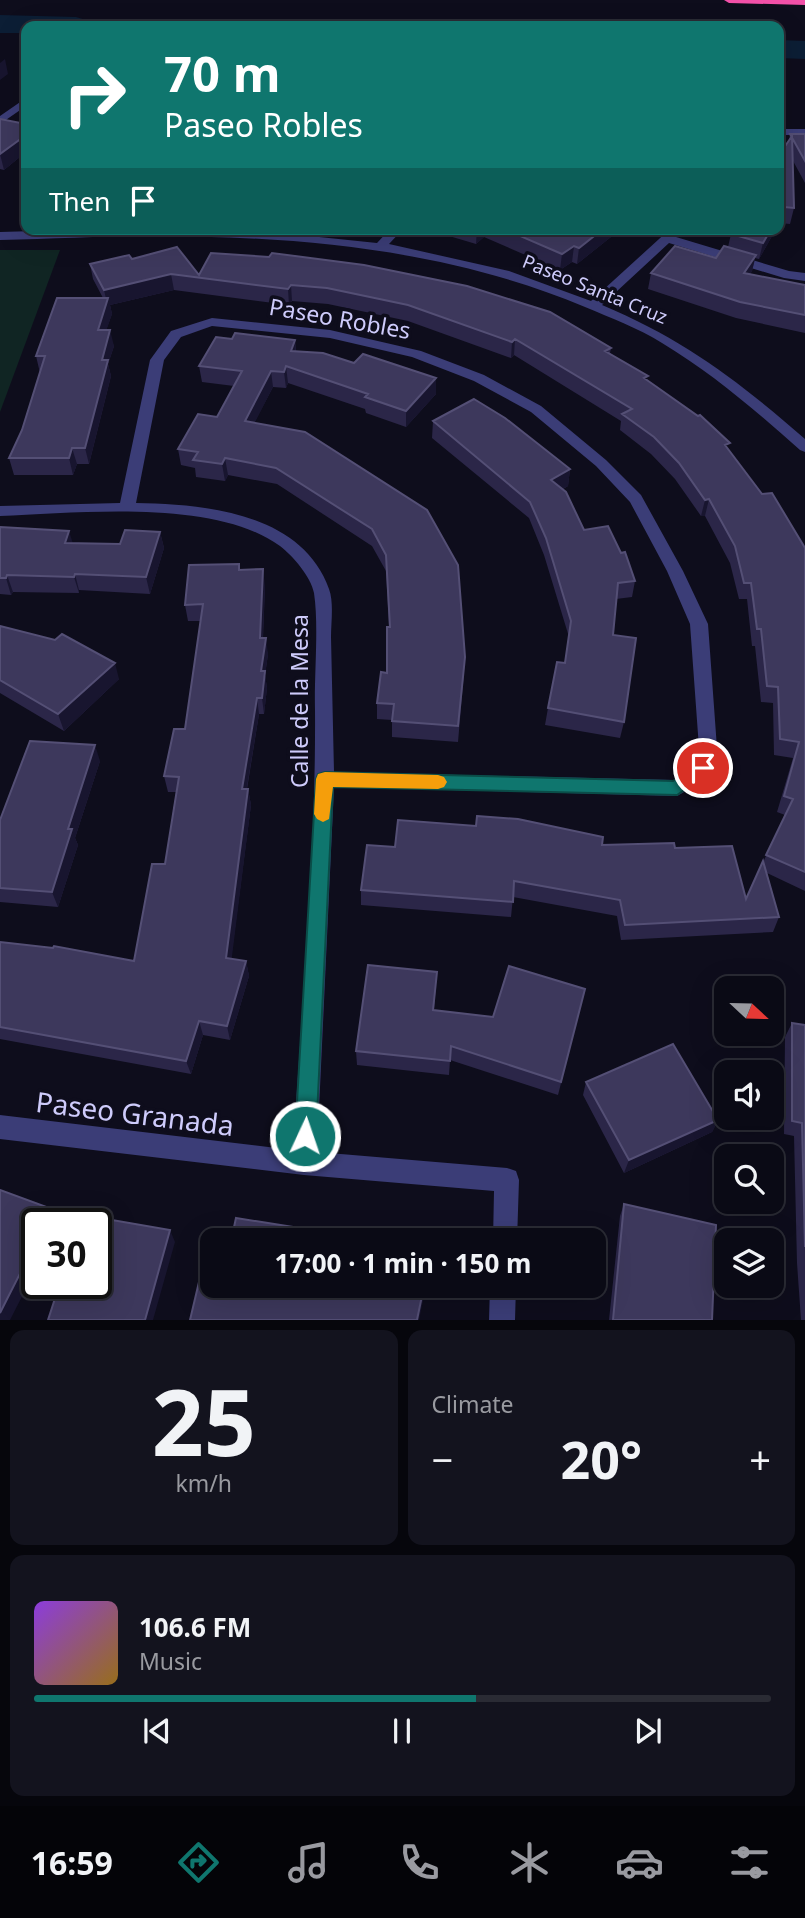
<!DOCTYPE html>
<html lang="en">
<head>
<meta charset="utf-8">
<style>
	:root { --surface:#0a0a15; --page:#13131e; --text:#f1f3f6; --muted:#999aa0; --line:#2a2b34; --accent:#0f766e }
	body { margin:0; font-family:"Noto Sans",sans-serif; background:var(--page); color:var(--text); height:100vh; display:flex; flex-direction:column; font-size:26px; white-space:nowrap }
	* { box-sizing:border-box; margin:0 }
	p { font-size:23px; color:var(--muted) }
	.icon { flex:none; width:38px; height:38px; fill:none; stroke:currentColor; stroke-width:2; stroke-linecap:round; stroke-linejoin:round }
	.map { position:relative; height:1320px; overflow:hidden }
	.panel { display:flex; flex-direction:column; gap:10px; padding:10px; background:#06060c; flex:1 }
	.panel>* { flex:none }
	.top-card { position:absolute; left:21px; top:21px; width:763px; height:214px; border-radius:14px; box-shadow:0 7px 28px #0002,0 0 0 2px var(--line); background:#0f766e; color:#fff; overflow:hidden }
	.needle { width:46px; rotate:112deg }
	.fabs { position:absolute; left:714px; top:976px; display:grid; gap:14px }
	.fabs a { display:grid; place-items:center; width:70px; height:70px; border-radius:14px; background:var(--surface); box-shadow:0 7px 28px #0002,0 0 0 2px var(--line); font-size:35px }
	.speed { position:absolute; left:21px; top:1208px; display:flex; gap:14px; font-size:35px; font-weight:700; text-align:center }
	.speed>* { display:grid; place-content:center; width:91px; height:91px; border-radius:50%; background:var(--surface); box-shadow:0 7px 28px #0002,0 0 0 2px var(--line); line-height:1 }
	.speed .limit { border:4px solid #111; border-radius:10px; background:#fff; color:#111 }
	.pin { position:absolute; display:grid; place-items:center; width:60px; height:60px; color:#fff; margin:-30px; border:4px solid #fff; border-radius:50%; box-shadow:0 2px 7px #0007 }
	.me { position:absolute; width:77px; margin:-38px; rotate:3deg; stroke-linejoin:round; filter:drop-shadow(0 0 5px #0008) }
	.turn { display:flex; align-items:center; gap:24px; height:147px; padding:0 28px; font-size:32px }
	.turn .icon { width:91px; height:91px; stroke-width:2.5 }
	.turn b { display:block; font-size:49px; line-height:60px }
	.then { display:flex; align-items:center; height:66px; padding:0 28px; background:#0003; gap:14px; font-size:26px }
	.big { font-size:52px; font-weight:700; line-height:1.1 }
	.panel .widget { flex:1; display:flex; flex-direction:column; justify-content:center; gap:10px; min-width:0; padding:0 24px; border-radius:14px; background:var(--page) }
	.panel .dial { align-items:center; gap:0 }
	.dial b { font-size:91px; line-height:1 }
	.song { display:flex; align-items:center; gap:21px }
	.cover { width:84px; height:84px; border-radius:10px; background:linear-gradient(135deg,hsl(270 70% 55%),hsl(40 70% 35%)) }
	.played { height:7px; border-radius:4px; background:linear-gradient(90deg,var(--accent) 60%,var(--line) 60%) }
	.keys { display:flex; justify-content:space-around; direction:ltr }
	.heat { display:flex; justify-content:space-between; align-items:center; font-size:38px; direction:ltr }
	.panel .tiles { flex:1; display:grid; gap:10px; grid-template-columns:1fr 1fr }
	.widget:last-child { grid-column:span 2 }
	.trip { position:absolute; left:200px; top:1228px; width:406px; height:70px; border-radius:14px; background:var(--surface); box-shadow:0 7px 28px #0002,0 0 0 2px var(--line); font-weight:700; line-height:70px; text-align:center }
	.dock { display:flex; height:112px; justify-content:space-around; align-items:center; background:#040408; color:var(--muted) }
	.dock .icon { width:49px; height:49px }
	.dock .selected { color:var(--accent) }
	.dock b { font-size:32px; color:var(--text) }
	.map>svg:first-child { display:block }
	.green { fill:#102523 }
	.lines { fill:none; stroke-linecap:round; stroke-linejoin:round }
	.river { fill:#0c1e35; fill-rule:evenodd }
	.minor { fill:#3b3d77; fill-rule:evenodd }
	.motorway { fill:#f250a8; fill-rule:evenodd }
	.wall { fill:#2b2648 }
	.shaded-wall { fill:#18152f }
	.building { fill:#3d385c; stroke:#544f75; stroke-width:2 }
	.route { fill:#0f766e; stroke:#0a4d48; stroke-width:2 }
	.slow { fill:#f59e0b }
	.labels { text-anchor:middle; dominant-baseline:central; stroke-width:7; stroke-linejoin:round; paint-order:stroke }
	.far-street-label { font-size:19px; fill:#cecbfb; stroke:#0e0d1c }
	.street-label { font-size:23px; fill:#cecbfb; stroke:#0e0d1c }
	.near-street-label { font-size:28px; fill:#cecbfb; stroke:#0e0d1c }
</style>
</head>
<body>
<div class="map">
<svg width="805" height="1320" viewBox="0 0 805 1320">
	<rect width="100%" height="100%" fill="#0e0d1c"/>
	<path class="green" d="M0 250H60L0 412Z"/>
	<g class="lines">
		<path class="river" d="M0 15 76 17 86 20 91 26H26V33H0Z
			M779 40 805 41V59L779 58Z"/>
		<path class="minor" d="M26 98V106L0 124V116Z
			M779 129H805V135H779Z
			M105 229 271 232 377 243 390 229H403L389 244 509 271 591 301 670 229H678L680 232 676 237 789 271 805 273V281L784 278 669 243 602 305C685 340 737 380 805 439V452L800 450C756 411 712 373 662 343 638 328 611 318 585 307 447 249 297 236 148 236 99 236 50 239 0 240V232Z
			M212 318 330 330 421 351 484 375 541 406 606 460 641 495 683 571 708 624 717 748 710 773 702 782 677 796 334 787 317 1152 507 1168 516 1171 519 1180 517 1241H493L494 1191 304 1175 0 1139V1115L293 1150C302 1003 316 856 315 710 314 675 319 626 314 593 311 577 293 556 280 546 214 498 79 513 0 516V506L120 503 150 360 171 331ZM212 326 330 338 412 357 474 381 531 412 596 466 630 502 667 571 690 624 699 748C694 765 689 771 674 780L334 772C333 727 332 682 331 637 331 623 334 602 329 589 302 513 205 504 136 503L164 360 181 337Z
			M490 1286H516L515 1320H489Z"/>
		<path class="motorway" d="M724 0H805V5L729 3Z"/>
	</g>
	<path class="wall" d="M0 119 26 124V152L4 170 0 169Z
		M790 134H805V183L792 159 794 208 790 224 780 223Z
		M439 229H621L577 264 572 262 560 270 484 237 476 244 439 233Z
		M776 229 759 259 755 258 752 271 750 274 805 285V333L736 318 648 289 651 273 716 258 728 247 731 234Z
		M211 253 611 348 610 353 647 380 728 450 762 494 805 548V891L767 873 779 917 773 932 621 940 617 916 513 897 511 917 361 905V890L395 847 602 845 675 848 746 899 785 815 777 812 793 758 774 755 773 703 761 702 755 646H752L747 599H739L730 563 705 516H701L675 479 651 454 620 430 621 421 514 355 511 358 408 321 328 304 292 301 289 305 174 290 110 305 112 314 106 330 114 346 108 364 111 376 89 464H77L73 475H14L9 458 22 430 40 373 36 356 103 298 93 279 90 264 132 259 199 275Z
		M232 339 295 340 296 351 354 363 436 378V394L406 427 366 413 365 409 288 383 286 388 273 387 254 423 427 510 464 673 458 742 392 737V720L377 719V703L387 673 389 627 386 571 372 546 277 484 228 475 225 481 196 477 195 468 181 465 178 449 217 417 234 386 202 382 199 366Z
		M433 421 570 469 568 486 563 489 584 530 635 581 632 597 616 599 613 635 624 722 620 738 545 725 548 708 565 663 569 637 544 555 529 518 432 438Z
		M0 527 72 543 120 544 160 532 164 548 150 594 79 590V593L13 592 11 595 0 594Z
		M240 570 265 586 263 638 268 654 265 675 267 688 264 714H259L247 789H248L251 805 231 959 246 961 249 976 230 1040 203 1035 191 1074 0 1039V942L134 961 165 864 176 792H168L164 776 185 729 201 621H188L185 605Z
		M0 626 119 679 64 731 0 693Z
		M100 761 75 838 78 845 58 907 0 902V820Z
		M437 972 434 1010 493 1017 585 989 558 1095 450 1060 449 1075 357 1065 356 1051Z
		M792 1023 805 1025V1320H801L797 1263 794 1136 784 1134 785 1037Z
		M586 1082 718 1120 712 1132 624 1173 583 1095Z
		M624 1204 712 1320H609L620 1216Z"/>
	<path class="shaded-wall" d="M5 59 8 74 0 80V63Z
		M26 135V152L4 170 0 154Z
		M784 207 780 223 779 225V216Z
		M477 229H484V237L476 244Z
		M603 229H621L577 264 579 248Z
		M771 229H776L759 259 763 243Z
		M574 246 572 262 560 270 562 254Z
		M756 255 752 271 741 289 744 273Z
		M171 274 174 290 110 305 112 314 101 346 98 330 107 303 104 290Z
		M291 285 292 301 289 305 288 289Z
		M110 330 114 346 108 364 111 376 89 464 85 448 102 360Z
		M515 339 514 355 511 358 512 342Z
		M295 340 296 356 291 351Z
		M286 366 288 383 286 388 284 372Z
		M271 371 273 387 247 438 245 421Z
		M436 378V394L406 427V411Z
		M72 448 77 464 73 475 69 458Z
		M225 458 228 475 225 481 222 464Z
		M570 469 568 486 549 496 551 480Z
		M709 499 705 516H701L705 500Z
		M69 531 74 547 65 543Z
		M160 532 164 548 150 594 146 577Z
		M263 569 265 586 262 654 260 638Z
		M75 574 79 590V593L74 577Z
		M7 575 13 592 11 595 6 578Z
		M266 638 268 654 265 675 267 688 264 714 262 698 261 671Z
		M115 663 119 679 64 731 58 714Z
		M257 698 259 714 244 805 242 789Z
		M95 745 100 761 75 838 78 845 58 907 52 892 68 829Z
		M248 789 251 805 230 972 226 958Z
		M246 961 249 976 230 1040 227 1026Z
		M199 1021 203 1035 191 1074 186 1061Z
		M718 1120 712 1132 624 1173 629 1160Z
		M52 1209 60 1221 58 1223H45Z
		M170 1230 175 1242 153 1320H145Z
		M37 1240V1267L10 1320H0V1313Z
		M424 1286H426L419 1320H417Z"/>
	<path class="building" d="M0 119 26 124V135L0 154Z
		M790 134H805V161Z
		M792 136 794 208 784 207 779 216V155Z
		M504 229H603L579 248 574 246 562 254Z
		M734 229H771L763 243 731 234Z
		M675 246 716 258 724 246 756 255 744 273 805 285V315L740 302 651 273Z
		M177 247 199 275 211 253 269 257 272 253 364 265 467 286 550 312 611 348 605 351 648 376 644 378 698 416 700 415 730 443 725 445 762 494 772 493 805 548V872L766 855 793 799 784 796 799 742 780 739 778 687 767 686 761 629H757L751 583H744L735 546 709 499 705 500 679 463 654 437 622 414 632 409 515 339 512 342 408 305 327 288 291 285 288 289 171 274 104 290 90 264 129 255 132 259Z
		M57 298H108L98 330H110L102 360H108L85 448H72L69 458H9L22 430 45 356H36Z
		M235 333 295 340 291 351 323 353 354 363 363 354 436 378 406 411 365 397 368 394 286 366 284 372 271 371 245 421 305 432 427 510 458 565 465 657 458 726 392 721 394 704 377 703 381 672 387 673V627H390L386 555 372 529 276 468 225 458 222 464 193 460 198 452 178 449 198 414 217 417 242 371 199 366 216 337 232 339Z
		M474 399 505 418 570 469 551 480 566 492 584 530 608 526 621 553 625 552 635 581 618 583 613 635 636 638 624 722 548 708 557 662 565 663 571 621 546 538 530 502 433 421Z
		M0 527 69 531 65 543 120 544 125 530 160 532 146 577 75 574 74 577 7 575 6 578H0Z
		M239 564V570L263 569 260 638H266L261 671H265L262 698H257L242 789H248L226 958 246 961 227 1026 199 1021 186 1061 0 1027V942L53 948 54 946 134 961 152 864H165L179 777 164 776 174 729H185L203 604 185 605 189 565Z
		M0 626 55 640 62 634 115 663 58 714 0 680Z
		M30 741 95 745 68 829H72L52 892 0 888V820Z
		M477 816 518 819 603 837 602 845 674 843 675 848 732 846 746 899 763 861 779 917 625 925 620 900 514 881 513 902 361 890 367 845 395 847 398 820 476 826Z
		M368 965 437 972 433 1010 493 1017 509 966 585 989 561 1082 451 1046 450 1061 356 1051Z
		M792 1023 805 1025V1247L802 1123 792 1121Z
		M673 1044 718 1120 629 1160 586 1082Z
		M0 1190 52 1209 45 1223H37V1240L0 1313Z
		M624 1204 716 1225 712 1320H613Z
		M83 1215 170 1230 145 1320H48L60 1283H96V1223H80Z
		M236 1218 312 1230 351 1241H231Z
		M203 1265 212 1266V1286H424L417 1320H190Z"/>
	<path class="route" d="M703 762 709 764 711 768 709 773 677 795 333 787 316 1136 313 1143 305 1146 298 1143 295 1136 316 779 318 774 325 772 673 781Z"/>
	<path class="slow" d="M325 772 438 775 444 777 447 782 444 787 438 789 333 787 329 819 323 822 317 819 314 814 316 779 318 774Z"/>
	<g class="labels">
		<g class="far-street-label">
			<text transform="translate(595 289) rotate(22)">Paseo Santa Cruz</text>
		</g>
		<g class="street-label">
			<text transform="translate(340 318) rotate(10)">Paseo Robles</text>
			<text transform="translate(299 701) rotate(-90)">Calle de la Mesa</text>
		</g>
		<g class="near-street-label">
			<text transform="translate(135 1113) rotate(7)">Paseo Granada</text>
		</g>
	</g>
</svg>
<div class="fabs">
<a><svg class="needle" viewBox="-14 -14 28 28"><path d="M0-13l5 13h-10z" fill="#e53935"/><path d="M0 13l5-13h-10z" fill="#999aa0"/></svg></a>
<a><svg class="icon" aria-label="sound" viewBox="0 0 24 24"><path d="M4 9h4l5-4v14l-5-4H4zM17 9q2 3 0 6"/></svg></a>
<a><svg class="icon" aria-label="search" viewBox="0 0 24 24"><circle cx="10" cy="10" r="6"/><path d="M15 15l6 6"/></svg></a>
<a><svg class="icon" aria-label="layers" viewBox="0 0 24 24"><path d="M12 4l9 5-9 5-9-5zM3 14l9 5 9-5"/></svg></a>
</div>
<div class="speed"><div class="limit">30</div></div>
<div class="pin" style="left:703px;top:768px;background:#d93025"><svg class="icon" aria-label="arrive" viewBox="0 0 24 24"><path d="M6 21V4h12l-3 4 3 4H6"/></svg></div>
<svg class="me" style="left:305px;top:1136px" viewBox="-20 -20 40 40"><circle r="17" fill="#0f766e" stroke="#fff" stroke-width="3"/><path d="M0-11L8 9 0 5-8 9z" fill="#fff"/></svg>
<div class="trip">17:00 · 1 min · 150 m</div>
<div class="top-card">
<div class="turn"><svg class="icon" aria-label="right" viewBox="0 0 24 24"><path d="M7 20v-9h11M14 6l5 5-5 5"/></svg><div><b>70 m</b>Paseo Robles</div></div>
<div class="then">Then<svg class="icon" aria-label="arrive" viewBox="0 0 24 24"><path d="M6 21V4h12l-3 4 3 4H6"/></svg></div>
</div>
</div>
<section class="panel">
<div class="tiles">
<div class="widget dial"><b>25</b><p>km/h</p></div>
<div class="widget"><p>Climate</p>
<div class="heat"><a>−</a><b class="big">20°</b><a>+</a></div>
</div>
<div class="widget">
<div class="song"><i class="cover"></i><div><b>106.6 FM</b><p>Music</p></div></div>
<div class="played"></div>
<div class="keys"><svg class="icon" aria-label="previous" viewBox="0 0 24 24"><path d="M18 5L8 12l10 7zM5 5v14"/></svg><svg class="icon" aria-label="pause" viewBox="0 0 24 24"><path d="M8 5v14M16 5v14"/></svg><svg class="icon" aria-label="next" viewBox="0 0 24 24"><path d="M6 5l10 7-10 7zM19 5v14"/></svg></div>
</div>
</div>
</section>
<nav class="dock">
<b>16:59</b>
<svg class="icon selected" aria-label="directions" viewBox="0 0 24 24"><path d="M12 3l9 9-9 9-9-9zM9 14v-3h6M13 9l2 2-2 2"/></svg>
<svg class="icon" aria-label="music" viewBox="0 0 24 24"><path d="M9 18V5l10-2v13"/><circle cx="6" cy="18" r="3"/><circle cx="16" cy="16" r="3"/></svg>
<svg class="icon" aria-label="phone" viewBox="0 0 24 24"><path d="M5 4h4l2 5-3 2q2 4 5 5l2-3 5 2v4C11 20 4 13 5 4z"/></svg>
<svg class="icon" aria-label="climate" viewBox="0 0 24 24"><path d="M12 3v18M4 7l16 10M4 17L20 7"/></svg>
<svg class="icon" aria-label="car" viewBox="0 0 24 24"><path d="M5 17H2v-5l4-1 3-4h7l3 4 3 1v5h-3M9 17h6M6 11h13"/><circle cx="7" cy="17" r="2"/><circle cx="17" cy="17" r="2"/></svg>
<svg class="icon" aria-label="filters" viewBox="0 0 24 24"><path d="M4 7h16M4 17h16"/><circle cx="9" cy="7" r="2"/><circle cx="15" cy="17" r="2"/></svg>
</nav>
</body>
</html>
